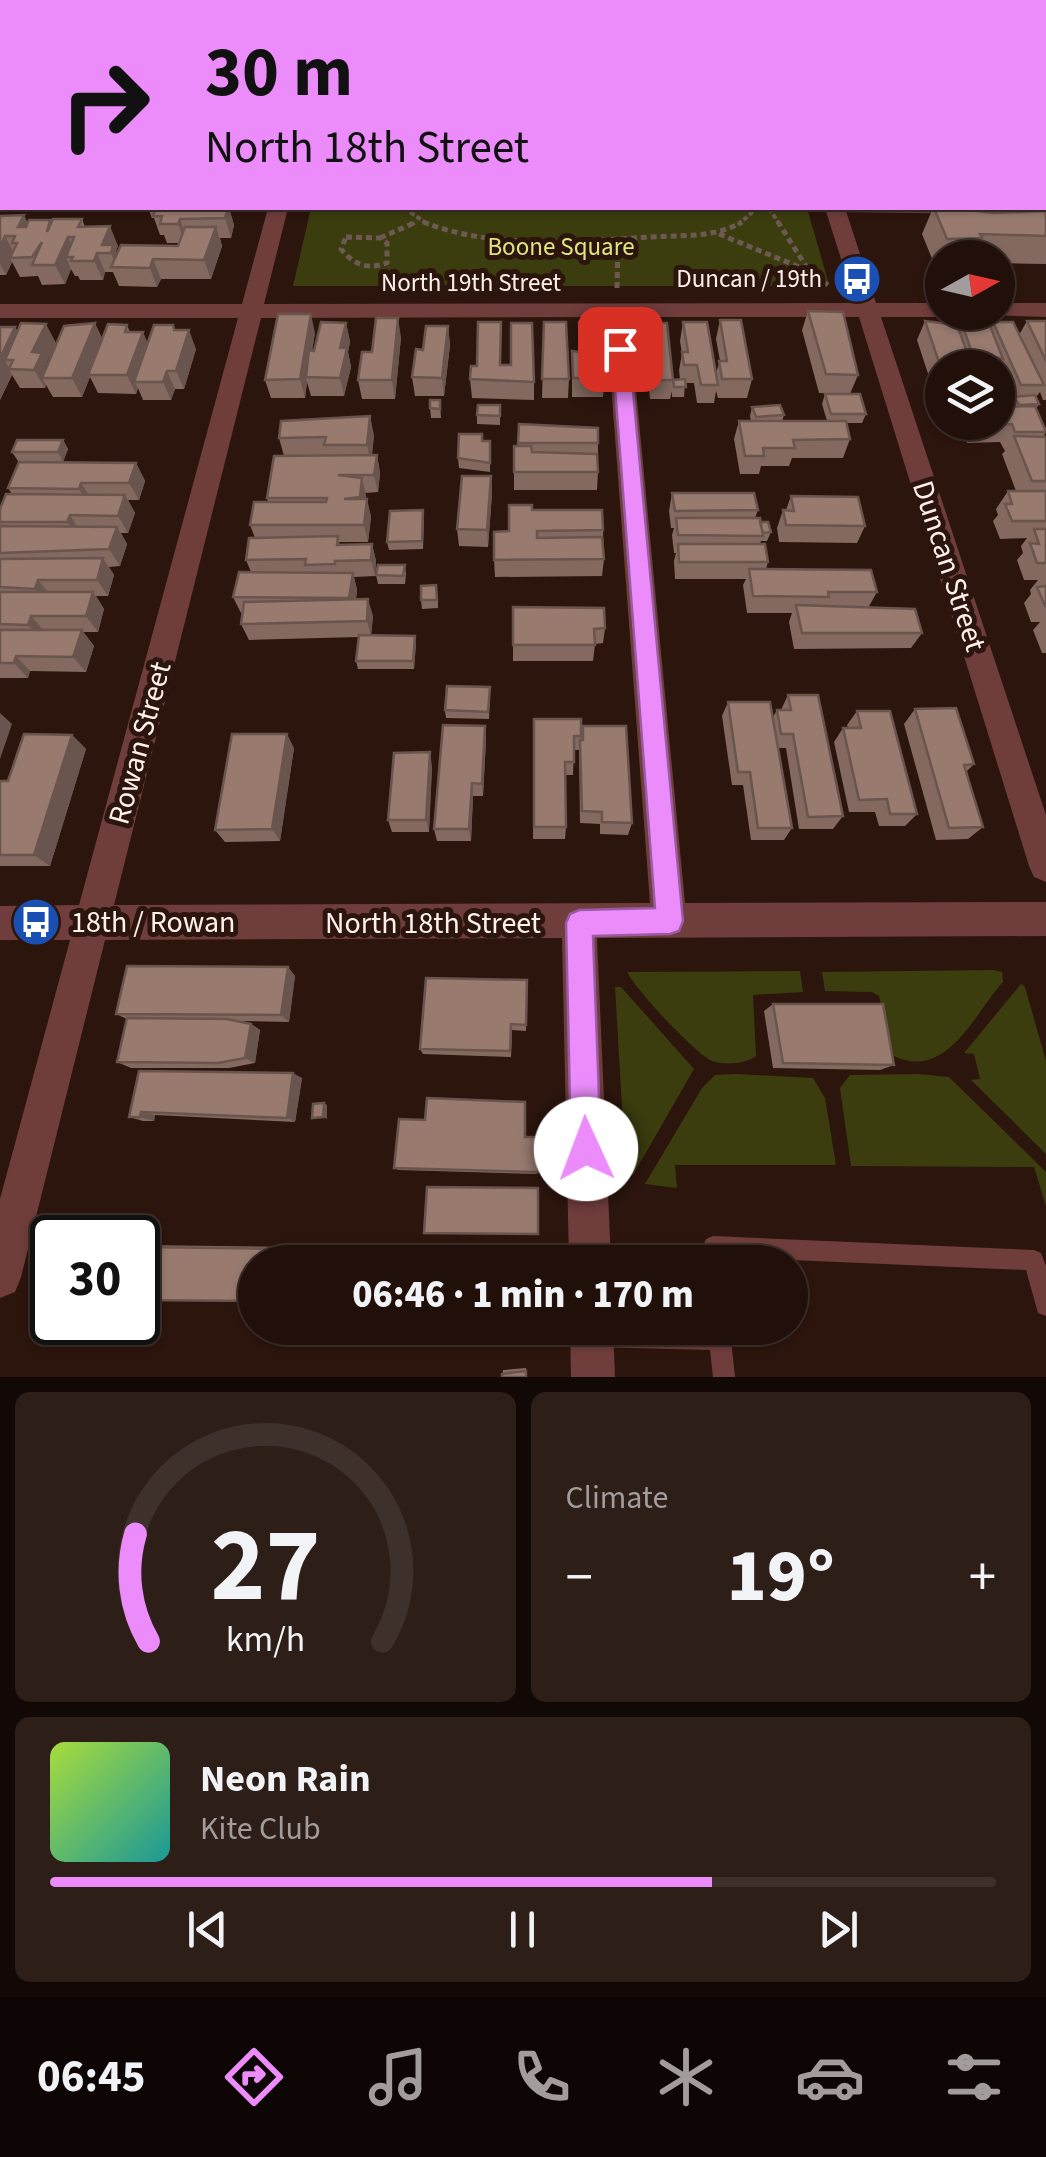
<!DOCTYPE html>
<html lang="en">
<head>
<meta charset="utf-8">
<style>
	:root { --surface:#21100a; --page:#2d1e18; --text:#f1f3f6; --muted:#a29d9c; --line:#3e302b; --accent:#ec8cfb }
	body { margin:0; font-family:"Source Sans 3",sans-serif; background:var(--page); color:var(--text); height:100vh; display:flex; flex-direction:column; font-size:38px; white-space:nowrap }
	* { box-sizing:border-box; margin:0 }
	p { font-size:32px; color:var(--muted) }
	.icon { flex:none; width:55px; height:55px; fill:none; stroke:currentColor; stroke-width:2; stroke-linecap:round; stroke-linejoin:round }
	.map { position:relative; height:1377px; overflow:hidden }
	.side { display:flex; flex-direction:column; gap:15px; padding:15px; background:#120906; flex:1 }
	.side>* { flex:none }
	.guide { position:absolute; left:0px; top:0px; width:1048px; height:210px; box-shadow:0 2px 8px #0004,0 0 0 2px var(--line); background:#ec8cfb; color:#111; overflow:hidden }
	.needle { width:65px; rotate:82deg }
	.controls { position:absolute; left:925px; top:240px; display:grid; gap:20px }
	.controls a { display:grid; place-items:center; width:90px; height:90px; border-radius:50%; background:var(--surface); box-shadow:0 2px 8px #0004,0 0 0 2px var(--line); font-size:50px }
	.speed { position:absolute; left:30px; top:1215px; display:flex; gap:20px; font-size:50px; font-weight:700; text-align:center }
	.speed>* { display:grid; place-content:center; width:130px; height:130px; border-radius:50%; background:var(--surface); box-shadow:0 2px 8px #0004,0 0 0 2px var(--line); line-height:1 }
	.speed .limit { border:5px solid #111; border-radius:15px; background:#fff; color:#111 }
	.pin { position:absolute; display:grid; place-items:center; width:85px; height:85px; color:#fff; margin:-42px; border-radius:20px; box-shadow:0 5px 15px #0006 }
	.me { position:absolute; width:110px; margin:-55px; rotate:358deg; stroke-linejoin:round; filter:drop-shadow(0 0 8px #0008) }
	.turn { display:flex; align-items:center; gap:35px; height:210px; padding:0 40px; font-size:45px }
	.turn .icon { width:130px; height:130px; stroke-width:2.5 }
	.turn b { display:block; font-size:70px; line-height:85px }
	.big { font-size:75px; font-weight:800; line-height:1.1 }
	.side .tile { flex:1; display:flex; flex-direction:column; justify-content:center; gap:15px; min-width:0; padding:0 35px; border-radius:15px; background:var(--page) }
	.side .dial { align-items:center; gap:0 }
	.dial svg { height:260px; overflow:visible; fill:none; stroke:var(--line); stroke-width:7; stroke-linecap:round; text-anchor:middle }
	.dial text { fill:var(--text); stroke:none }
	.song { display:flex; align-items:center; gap:30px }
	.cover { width:120px; height:120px; border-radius:15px; background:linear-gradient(135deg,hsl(80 70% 55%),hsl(180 70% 35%)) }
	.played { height:10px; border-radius:5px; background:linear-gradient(90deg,var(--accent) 70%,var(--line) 70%) }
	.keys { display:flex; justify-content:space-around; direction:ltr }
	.heat { display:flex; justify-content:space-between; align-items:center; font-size:55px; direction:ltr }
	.side .tiles { flex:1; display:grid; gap:15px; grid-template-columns:1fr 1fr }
	.tile:last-child { grid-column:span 2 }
	.trip { position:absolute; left:238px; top:1245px; width:570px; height:100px; border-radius:50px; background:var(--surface); box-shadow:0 2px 8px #0004,0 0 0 2px var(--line); font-weight:800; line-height:100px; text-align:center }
	.menu { display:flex; height:160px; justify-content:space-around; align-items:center; background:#0d0604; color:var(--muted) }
	.menu .icon { width:70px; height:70px }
	.menu .selected { color:var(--accent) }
	.menu b { font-size:45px; color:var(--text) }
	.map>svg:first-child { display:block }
	.green { fill:#3b3d0e }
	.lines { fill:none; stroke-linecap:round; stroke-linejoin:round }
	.path-far1 { stroke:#6d5952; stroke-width:4; stroke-dasharray:5 2.5; stroke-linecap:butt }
	.path { stroke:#6d5952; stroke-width:5; stroke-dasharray:6 4; stroke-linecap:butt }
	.lane { fill:#6f3d3c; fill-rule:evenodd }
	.street { fill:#6f3d3c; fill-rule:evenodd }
	.wall { fill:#83695f }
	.shaded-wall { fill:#6a554e }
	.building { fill:#987a6f; stroke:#6a554e; stroke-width:2.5 }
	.route { fill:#ec8cfb; stroke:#995ba3; stroke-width:2.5 }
	.labels { text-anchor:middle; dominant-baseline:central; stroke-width:10; stroke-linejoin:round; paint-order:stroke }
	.far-park-label { font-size:25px; fill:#dee47e; stroke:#2c150d }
	.far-poi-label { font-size:25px; fill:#fef0eb; stroke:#2c150d; text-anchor:end }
	.far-street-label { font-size:25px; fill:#fef0eb; stroke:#2c150d }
	.street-label { font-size:30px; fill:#fef0eb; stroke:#2c150d }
	.poi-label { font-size:30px; fill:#fef0eb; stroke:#2c150d; text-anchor:start }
</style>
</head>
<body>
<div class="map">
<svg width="1046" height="1377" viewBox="0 0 1046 1377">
	<rect width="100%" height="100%" fill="#2c150d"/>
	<path class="green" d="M311 208H807L828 281 816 286H293Z
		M993 970 1002 972 1003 982C974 1014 947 1081 894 1056L879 996 872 992 825 991 822 972Z
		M800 971 803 992 753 995 756 1056C746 1064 721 1066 710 1060 691 1049 637 991 627 972Z
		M1021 984 1025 987 1046 1061V1154L971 1080 980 1079 974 1054 964 1053Z
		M615 987H621L694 1069 633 1175 626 1176Z
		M736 1074 813 1078 825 1098 836 1165H675L677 1188 645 1184 702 1088 715 1075Z
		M918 1074 949 1077 1046 1172V1206L1034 1167 851 1166 840 1088 850 1075Z"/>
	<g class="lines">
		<path class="path-far1" d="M404 208 429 225
			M769 208 780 225
			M304 210 325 208
			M410 225 417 222
			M738 225 757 208"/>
		<path class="path" d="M423 222C495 250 576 241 652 237 683 235 714 238 742 222
			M719 234 809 271 778 222
			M346 237 380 238 387 243V263C367 270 354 265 341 249Z
			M380 238 416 222
			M809 271 828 285
			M617 288 618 239"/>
		<path class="lane" d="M831 208 1046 209V215L835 212 831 211Z
			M713 1236 1034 1250 1041 1253 1046 1266V1316L1038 1313 1026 1270 724 1257V1262H704L703 1246 706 1239Z
			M585 1328H720L728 1331 731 1339 735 1377H713L710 1350 593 1347 585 1344 582 1336Z"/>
		<path class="street" d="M323 0H339V2H323Z
			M542 0H558V2H542Z
			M760 0H776L777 2H761Z
			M1045 20H1046V30H1045Z
			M0 21H2V31H0Z
			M1045 90H1046V101H1045Z
			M268 208H288L264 304 855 303 825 208H845L876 303H942V312H951L942 317H881L1046 815V882L1034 877 1029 866 859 317H629L685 903 1046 902V936L597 938 611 1262H569L562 938 105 940 21 1277 15 1292 0 1298V1199L70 940H0V906L79 905 238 318H0V304H242ZM606 317 650 903 114 905 261 318Z
			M998 303H1046V317L990 315 998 312Z
			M570 1328H613L615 1377H571Z"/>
	</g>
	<path class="wall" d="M37 0H101L51 2H38Z
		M124 0H152L151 2H125Z
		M159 0H188L187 2H160Z
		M198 0H216L215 2H199Z
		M277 0H298V2H277Z
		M352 0H460L462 1 352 2Z
		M568 0H585V2H568Z
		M587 0H604V2H587Z
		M661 0H697L696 2H662Z
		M700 0H746V2H700Z
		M798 0H817L816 2H801Z
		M827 0H853L852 2H828Z
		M928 0H960V2H930Z
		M973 0H1046V9L1045 2H1026L1025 1V2H1002L1001 1 1000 2H975Z
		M0 49H2V77H0Z
		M148 208H229L234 225 231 238H220L222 246 211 279H161L157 287 119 286 113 272H105L103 280H80L78 276H75L71 269 65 284 42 285 38 276 20 277 12 262 6 275H0V216L28 223 50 220 51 224 82 219 85 227 118 246 116 251 117 254 178 246 179 243H167L164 235H160L154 218H152Z
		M933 208H968L969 210 993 213 1046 211V264L998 263V258H942V266H935L922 234Z
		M808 311 858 375 850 394 819 393 802 330Z
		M960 319 991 326 993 322 1019 335 1027 321H1046V400H1043L1040 392 1036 397 1039 404 1036 409 1046 429 1044 437H1046V653H1042L1033 630 1040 622H1031L1024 603 1031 594 1030 590 1038 580H1024L1017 560 1023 553 1021 546 1027 538 1000 539 993 521 998 515 996 509 1008 491H1016L1002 454 1005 451 1000 442 967 443 960 426 962 422H998L1009 407 1010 404 998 375V368H942V401H937L917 340 925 321 957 325Z
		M720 320 752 379 747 398H718L716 391 714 403H697L694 383H685L684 397H672V391L670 399H650L644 342 647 323 673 380H680L679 370 682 354 680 341 683 322 716 373 720 361 716 339Z
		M544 322 569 379 568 398H542Z
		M579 322 605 378 603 397H572V351L578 352Z
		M346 323 350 342 348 352 351 367 344 396H311L307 382 305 398H271L265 380 315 333 312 350Z
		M127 325 130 332 148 343 173 325 175 330 196 349 184 389H175L171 400H143L138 388 136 394 98 393 90 377 82 397H53L46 385 45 388H20L12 375 0 400V327H15L18 332 56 343 47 362 48 364 102 339Z
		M448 326 450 345 444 396H415L412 377 423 350Z
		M401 337 395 399H362L358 380 372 352Z
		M501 365 534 382V400L472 398 470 379Z
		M825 394 866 414 862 423H846L850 439 843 458H792L789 466H761L759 474H740L734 439 739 421H751L750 416 752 407 784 415 782 421H827L822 404Z
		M440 400 441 418H431L430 408Z
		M500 405V425L477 424V415Z
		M519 424 598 443V472L597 490H514V446H518Z
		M374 435 372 455H377L380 473 378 492 365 493 371 517 368 542H339L340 545 372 544 376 561 375 576 354 577 357 590 356 600 373 616 371 635 416 644 414 669H358L356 661 359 637 249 640 241 624 243 613H241L233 597 251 572 246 560 255 538 250 525 268 502 267 498 284 456 279 438Z
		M63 440 68 449 63 462 18 461 12 452Z
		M490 441V472L459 468 458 458Z
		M136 463 145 481 139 500H128L135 513 128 533H121L127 544 120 566 109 567 114 575 108 596H96L104 609 98 632H83L94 646 86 672 30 671 28 678H0V509L12 494 8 488Z
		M491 476 492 494 488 547 459 546 457 529Z
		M672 493 758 510 755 518 771 532 767 541H761L760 544 768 562 766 569 877 592 868 608 922 633 911 648 794 649 789 622 792 613H747L743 585 746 579H675L674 561 676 553H674L672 535 674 528H671L669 511Z
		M791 496 865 526 857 543 779 542 777 528 783 510H786Z
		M532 510 603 530 604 559 602 576 495 577 494 560 509 531Z
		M424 519 423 549 389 550 387 542Z
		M405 565 406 574 405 584H378L376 575Z
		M438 594V608L422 609 421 600Z
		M513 607 605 628 603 643 595 644 593 661H513Z
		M490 695 489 719 446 718 445 710Z
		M788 695 843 816 833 829H799L786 748H778L792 828 784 840H751L743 785H732L722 716 728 702 773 717 777 710H781Z
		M915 709 974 764 966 772 983 827 968 839 936 840 904 724Z
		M857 711 917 814 905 826H879L875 812H849L834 742 843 728H848L847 725Z
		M534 719 581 736V740L583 726 632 823 628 835 600 834V824L580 823 579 750H574L573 775H566V827L565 839H533Z
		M485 726 486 740 483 796H473L471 841H437L434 829Z
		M72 735 86 749 50 866H0V783L8 781Z
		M294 748 280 841 225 842 215 830Z
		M432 766 429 832H392L388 820Z
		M288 967 295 976 289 1022 238 1021 251 1024 260 1030 255 1063 229 1068H131L117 1062 127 1019 116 1014Z
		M527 980 526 1031 512 1030 511 1057 423 1054 420 1049Z
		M773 1004 894 1065 880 1070 773 1068 764 1011Z
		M139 1071 302 1078 295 1122 155 1115 154 1121H143L129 1117Z
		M525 1137 537 1174 399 1170 394 1168Z
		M428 1243 540 1245 541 1246 424 1245Z
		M138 1245 295 1247 138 1300Z
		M526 1368V1377H502L503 1370Z"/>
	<path class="shaded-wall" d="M229 208 234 225 231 238 225 218Z
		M24 215 33 234 18 227Z
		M180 219 187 238 185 243 178 224Z
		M110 226 118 246 116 251 122 264 117 268 111 253 102 245Z
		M216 227 222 246 211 279 204 260Z
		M5 236 15 255 10 258 12 262 6 275 0 264V247Z
		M68 237 77 256 66 257 71 269 65 284 55 265Z
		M97 253 105 272 103 280 94 261Z
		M153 259 161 279 157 287 150 268Z
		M311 314 315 333 308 377H306L307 382 305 398 300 379Z
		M398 318 401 337 395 399 392 380Z
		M95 323 104 342 88 375 90 377 82 397 72 378Z
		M346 323 350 342 348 352 351 367 344 396 340 378V348Z
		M46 324 56 343 47 362 52 371 42 378 46 385 45 388 34 370 32 352Z
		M448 326 450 345 444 396 442 378Z
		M15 327 26 346 13 360H5L12 375 0 400V358Z
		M189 330 196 349 184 389 176 371Z
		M143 332 151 351 134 382 138 388 136 394 127 375Z
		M167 371 175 389 171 400 163 382Z
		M370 416 374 435 371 463 367 445Z
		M63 440 68 449 63 462 58 452Z
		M377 455 380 473 378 492 374 475Z
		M136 463 145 481 139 500 129 483Z
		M491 476 492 494 488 547 487 530Z
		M362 478 366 496 364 514 344 499Z
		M81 483 92 500 90 506 79 489Z
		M125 495 135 513 128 533 118 516Z
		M367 499 371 517 368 542 364 525Z
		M70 515 81 533 79 539 67 522Z
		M117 527 127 544 120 566 109 549Z
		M372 544 376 561 375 576 371 560Z
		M103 558 114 575 108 596 97 580Z
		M353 573 357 590 354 614 349 598Z
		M38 580 51 596 48 605 35 589Z
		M93 592 104 609 98 632 86 616Z
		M368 599 373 616 371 637 367 621Z
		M31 616 45 632 41 640 28 625Z
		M82 630 94 646 86 672 73 657Z
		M415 636 416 644 414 669 413 661Z
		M16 656 30 671 28 678 14 663Z
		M0 713 12 724 0 759Z
		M485 726 486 740 483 796 482 784Z
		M287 734 294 748 280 841 272 829Z
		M72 735 86 749 50 866 34 855Z
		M430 752 432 766 429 832 426 820Z
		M472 783 473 796 471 841 469 829Z
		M288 967 295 976 289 1022 281 1015Z
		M251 1024 260 1030 255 1063 245 1058Z
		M293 1073 302 1078 295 1122 287 1118Z
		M324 1103 327 1105V1119L323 1117Z
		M141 1112 155 1115 154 1121 140 1117Z
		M295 1247 293 1262H284L286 1249Z"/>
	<path class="building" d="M481 0H528V2H481Z
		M156 208H228L225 218 180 219 178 224H160L162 216H153Z
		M934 208H968L969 210 993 213 1046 211V236L980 234 982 238 947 239Z
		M24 215 18 227H26L29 220H50L47 232 53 219H82L78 227 110 226 102 245H113L111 253H97L94 261H71L73 257H66L74 237H68L55 265H32L42 242 32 257 10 258 17 243H12L15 236H5L0 247V216Z
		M185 227H216L204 260 153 259 150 268 111 267 121 245 178 246Z
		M808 311 843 312 858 375 826 374Z
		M278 314H311L300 379 265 380Z
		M376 318H398L392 380H358L362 352H372Z
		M960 319H973L974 323H989L1003 359 999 358 1002 365H992L989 358H974Z
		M720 320H741L752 379H722L719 361H727Z
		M925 321 957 325 973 368H942V371Z
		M1027 321H1046V361Z
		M321 322 346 323 340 348H347L340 378 306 377 309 350 314 351Z
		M478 322H501L500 365H511V323H532L534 382 470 379 471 366H477Z
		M544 322H566L569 379H542Z
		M579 322H600L605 378H573L572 351 580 352Z
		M683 322H707L718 385H701L697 365H684L682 352H688Z
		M993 322H1013L1044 385H1021Z
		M21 323 46 324 32 352 42 353 34 370 9 369 13 360H5Z
		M95 323 72 378H42L64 326Z
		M647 323H667L673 380H652Z
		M108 324 127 325 125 332H143L127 375H88Z
		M154 325H173L174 330H189L176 371H167L163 382H134Z
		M426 326H448L442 378 412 377 416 349 423 350Z
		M0 327H15L0 358Z
		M685 379 686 387H674L673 380Z
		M825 394H860L866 414H831Z
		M1035 395 1039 404 1019 405 1014 397Z
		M430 400H440V409L430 408Z
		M478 405H500V416L477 415Z
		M780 405 784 415 756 417 752 407Z
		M1035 406 1046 432H1015L1012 424 977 425V422H998V407Z
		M370 416 367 445H324L326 437 279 438 281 421Z
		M739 421H846L850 439 793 440 795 448H763L764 456H745Z
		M519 424 598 428V443H518Z
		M459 434H482V441H490V463L458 458Z
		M1014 436 1046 437V481H1032Z
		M17 440H63L58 452H12Z
		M514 446H531L532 452 597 454 598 472H514Z
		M377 455 374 475H338L362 478 360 497 344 499H367L364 525H250L254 502H326L327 498H267L274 456Z
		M19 462 136 463 129 483H81L79 489 8 488Z
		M462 476H491L487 530 457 529Z
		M1008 491H1046V521H1012L1005 504H1012Z
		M672 493H754L758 510 675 511Z
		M6 494 125 495 118 516 70 515 67 522H0V509Z
		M791 496 858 497 865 526 786 525 783 510 794 511Z
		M509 505H532V510H602L603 530 537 531V538L602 537 604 559 494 560V532L509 531Z
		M423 510 422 541 387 542 390 511Z
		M676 518H760L763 536 678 535Z
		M760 522H768L771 532 763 533Z
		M0 526 117 527 109 549 0 553Z
		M1034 529H1046V563H1037L1030 543 1039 544Z
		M338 536 337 545 372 544 371 560 335 561V564L305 565 306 559 246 560 249 538Z
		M678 544H765L768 562H679Z
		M103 558 97 580H38L35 589 0 587V559Z
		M378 565H405L403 576 376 575Z
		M749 569 871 570 877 592H828L829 597 753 596Z
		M239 572 353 573 349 598 233 597Z
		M436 585 437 600H421V586Z
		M1046 586V606H1045L1037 587Z
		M0 592H93L86 616H31L28 625 0 624Z
		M368 599 367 621 241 624 244 602Z
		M796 605 915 609 922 633H802Z
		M513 607 604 608 605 628 594 629 595 645H513Z
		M0 630H82L73 657 16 656 14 663H0Z
		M359 635 415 636 413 661H356Z
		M447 686 490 687 488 712 445 710Z
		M788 695H818L843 816 808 817 793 734H781L777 710H791Z
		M728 702H770L792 828H758L750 772H738Z
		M956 708 974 764 964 765 983 827 949 828 915 709Z
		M857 711H890L917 814H890L887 799 859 800 843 728H861Z
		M534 719H581V736H574V762H565L566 827H534Z
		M443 725 485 726 482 784 472 783 469 829H434Z
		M583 726H626L632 823 602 822V812L582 811 580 740H583Z
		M24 734 72 735 34 855H0V783L1 781H8Z
		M232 734H287L272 829 215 830Z
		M430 752 426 820H388L394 753Z
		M127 966 288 967 281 1015 116 1014Z
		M426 978 527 980 526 1025 511 1024 510 1051 420 1049Z
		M773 1004H883L894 1065 783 1063Z
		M127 1018 227 1019 251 1024 245 1058 218 1063 117 1062Z
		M139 1071 293 1073 287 1118 141 1112 140 1117H129Z
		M427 1098 525 1102V1137H539L538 1172 394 1168 399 1119 425 1120Z
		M324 1103 323 1117 312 1118 313 1104Z
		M427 1187 538 1188V1234L424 1233Z
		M424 1245 541 1246V1262H423Z
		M138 1247 286 1249 284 1262H255V1301L138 1300Z
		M526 1371V1377H502V1374Z"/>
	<path class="route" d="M620 343 629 349 683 921 679 931 670 934 593 936 601 1149 597 1160 586 1164 575 1160 571 1149 566 923 570 914 579 910 655 908 612 349Z"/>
	<defs>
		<g id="bus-disc" transform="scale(2.5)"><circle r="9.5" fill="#1a4fb4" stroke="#2c150d"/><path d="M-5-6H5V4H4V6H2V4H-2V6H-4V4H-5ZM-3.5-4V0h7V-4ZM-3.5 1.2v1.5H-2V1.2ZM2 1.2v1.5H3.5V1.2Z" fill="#fff"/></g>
	</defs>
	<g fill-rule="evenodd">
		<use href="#bus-disc" x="857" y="279"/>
		<use href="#bus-disc" x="36" y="922"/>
	</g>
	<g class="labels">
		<g class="far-park-label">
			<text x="561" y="247">Boone Square</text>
		</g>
		<g class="far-poi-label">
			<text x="822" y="279">Duncan / 19th</text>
		</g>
		<g class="far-street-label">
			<text x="471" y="283">North 19th Street</text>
		</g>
		<g class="street-label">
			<text transform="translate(949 566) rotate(72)">Duncan Street</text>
			<text transform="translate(140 743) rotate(-75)">Rowan Street</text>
			<text x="433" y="923">North 18th Street</text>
		</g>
		<g class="poi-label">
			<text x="71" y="922">18th / Rowan</text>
		</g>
	</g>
</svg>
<div class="controls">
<a><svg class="needle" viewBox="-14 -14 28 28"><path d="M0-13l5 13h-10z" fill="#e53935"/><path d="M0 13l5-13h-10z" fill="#a29d9c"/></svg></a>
<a><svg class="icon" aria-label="layers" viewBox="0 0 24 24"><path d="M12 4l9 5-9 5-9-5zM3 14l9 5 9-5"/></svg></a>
</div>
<div class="speed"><div class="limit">30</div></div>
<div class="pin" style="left:620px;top:349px;background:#d93025"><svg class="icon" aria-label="arrive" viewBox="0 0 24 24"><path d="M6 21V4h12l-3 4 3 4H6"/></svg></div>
<svg class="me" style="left:586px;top:1149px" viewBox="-20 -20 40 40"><circle r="19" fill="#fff"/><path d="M0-13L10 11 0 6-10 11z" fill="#ec8cfb"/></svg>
<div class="trip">06:46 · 1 min · 170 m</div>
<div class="guide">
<div class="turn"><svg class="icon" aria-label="right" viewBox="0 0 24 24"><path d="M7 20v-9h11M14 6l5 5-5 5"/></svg><div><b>30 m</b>North 18th Street</div></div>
</div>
</div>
<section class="side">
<div class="tiles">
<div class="tile dial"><svg viewBox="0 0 100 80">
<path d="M14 69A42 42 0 1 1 86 69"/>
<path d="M14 69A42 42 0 0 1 10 36" stroke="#ec8cfb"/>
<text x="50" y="56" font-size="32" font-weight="700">27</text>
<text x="50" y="72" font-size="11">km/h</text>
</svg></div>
<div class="tile"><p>Climate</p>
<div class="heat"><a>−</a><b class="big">19°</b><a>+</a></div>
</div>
<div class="tile">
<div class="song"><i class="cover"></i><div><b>Neon Rain</b><p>Kite Club</p></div></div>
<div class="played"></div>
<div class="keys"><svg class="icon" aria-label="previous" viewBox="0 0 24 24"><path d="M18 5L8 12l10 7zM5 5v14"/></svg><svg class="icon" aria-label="pause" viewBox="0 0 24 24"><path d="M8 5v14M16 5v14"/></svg><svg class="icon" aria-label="next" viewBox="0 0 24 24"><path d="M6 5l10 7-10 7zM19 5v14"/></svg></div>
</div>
</div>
</section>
<nav class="menu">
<b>06:45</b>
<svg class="icon selected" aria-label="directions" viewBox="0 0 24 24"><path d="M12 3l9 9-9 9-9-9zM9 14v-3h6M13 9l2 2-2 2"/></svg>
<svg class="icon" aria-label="music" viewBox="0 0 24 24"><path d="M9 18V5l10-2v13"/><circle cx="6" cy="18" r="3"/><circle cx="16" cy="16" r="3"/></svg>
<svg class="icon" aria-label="phone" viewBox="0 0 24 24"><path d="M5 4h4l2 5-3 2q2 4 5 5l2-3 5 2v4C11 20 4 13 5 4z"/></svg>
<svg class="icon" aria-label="climate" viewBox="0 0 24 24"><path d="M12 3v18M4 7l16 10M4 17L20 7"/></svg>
<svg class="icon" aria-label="car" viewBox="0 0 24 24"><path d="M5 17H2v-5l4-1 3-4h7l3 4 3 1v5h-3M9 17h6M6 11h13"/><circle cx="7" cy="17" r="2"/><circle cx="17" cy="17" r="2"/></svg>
<svg class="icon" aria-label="filters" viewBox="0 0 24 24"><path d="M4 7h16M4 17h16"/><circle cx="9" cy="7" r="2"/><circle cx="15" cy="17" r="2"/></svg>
</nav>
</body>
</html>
